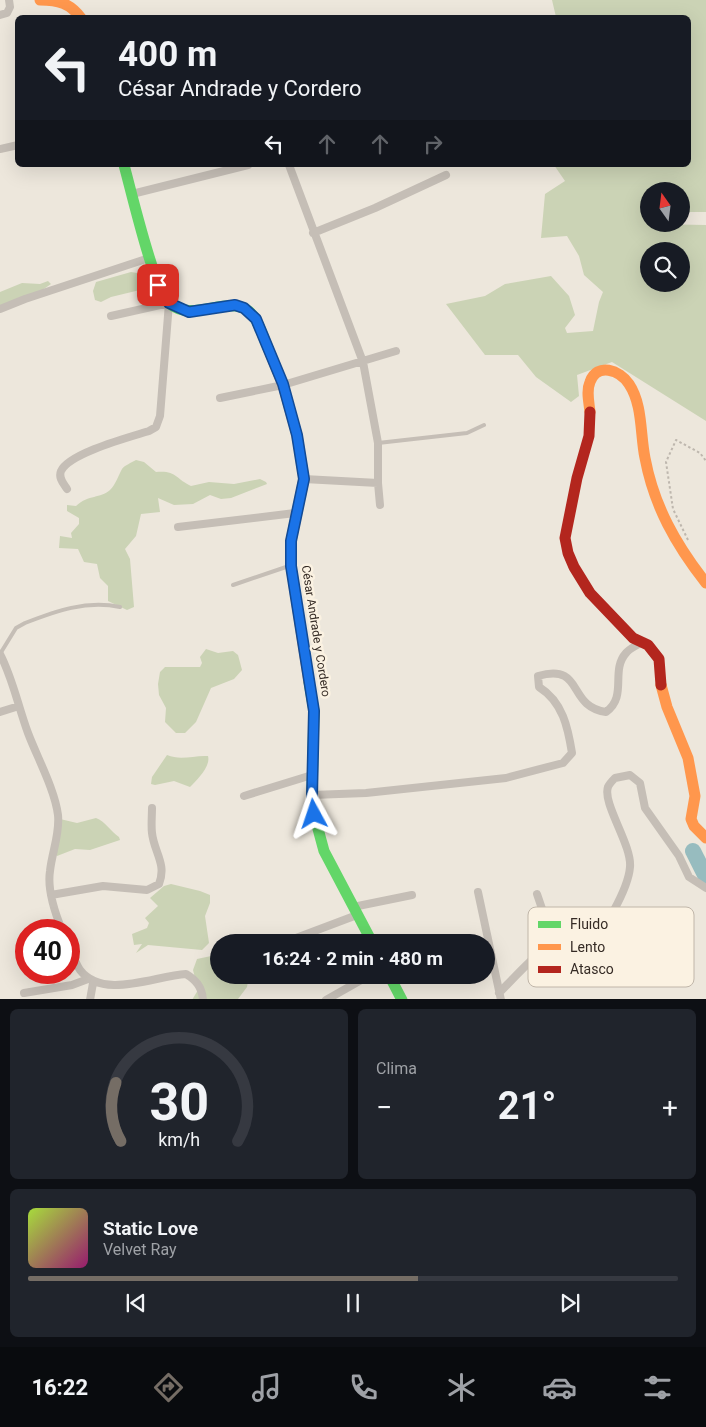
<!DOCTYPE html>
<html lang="es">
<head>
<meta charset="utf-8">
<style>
	:root { --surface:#171b24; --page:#20242c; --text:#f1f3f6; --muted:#9ea1a6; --line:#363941; --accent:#756d65 }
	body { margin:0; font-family:Roboto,sans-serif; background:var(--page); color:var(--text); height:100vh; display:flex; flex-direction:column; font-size:19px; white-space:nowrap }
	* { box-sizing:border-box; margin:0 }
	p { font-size:16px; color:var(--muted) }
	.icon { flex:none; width:28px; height:28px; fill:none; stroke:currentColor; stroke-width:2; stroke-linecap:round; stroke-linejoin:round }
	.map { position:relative; height:999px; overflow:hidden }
	.sheet { display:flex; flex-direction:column; gap:10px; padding:10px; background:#0d0f14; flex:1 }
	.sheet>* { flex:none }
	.banner { position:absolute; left:15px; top:15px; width:676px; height:152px; border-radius:8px; box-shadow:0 5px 20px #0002; background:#171b24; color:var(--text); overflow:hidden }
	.needle { width:32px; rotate:346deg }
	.buttons { position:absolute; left:640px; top:182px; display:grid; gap:10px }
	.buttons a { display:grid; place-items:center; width:50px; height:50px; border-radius:50%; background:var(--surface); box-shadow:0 5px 20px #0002; font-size:25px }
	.speed { position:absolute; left:15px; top:919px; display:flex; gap:10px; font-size:25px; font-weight:700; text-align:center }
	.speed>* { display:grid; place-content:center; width:65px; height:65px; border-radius:50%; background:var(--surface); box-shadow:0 5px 20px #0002; line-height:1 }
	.speed .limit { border:8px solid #d22; background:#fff; color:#111 }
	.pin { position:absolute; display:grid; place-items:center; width:42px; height:42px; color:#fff; margin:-21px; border-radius:10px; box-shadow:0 2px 8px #0006 }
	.me { position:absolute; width:55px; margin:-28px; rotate:355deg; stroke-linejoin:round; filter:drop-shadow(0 0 4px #0008) }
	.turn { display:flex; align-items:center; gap:18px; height:105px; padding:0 20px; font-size:22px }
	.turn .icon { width:65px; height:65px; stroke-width:2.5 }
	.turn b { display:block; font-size:35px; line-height:42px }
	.lanes { display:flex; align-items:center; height:48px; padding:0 20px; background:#0003; justify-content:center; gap:25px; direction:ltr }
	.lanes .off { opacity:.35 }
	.big { font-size:38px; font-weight:700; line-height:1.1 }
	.sheet .tile { flex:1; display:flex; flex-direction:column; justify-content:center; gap:8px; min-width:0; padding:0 18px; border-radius:8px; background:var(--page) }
	.sheet .dial { align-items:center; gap:0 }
	.dial svg { height:130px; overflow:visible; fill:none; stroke:var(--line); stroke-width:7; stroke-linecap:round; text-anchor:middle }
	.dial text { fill:var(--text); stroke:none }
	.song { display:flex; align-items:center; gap:15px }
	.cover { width:60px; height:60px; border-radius:8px; background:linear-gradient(135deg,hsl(80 70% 55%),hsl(320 70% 35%)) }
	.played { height:5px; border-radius:2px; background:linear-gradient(90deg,var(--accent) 60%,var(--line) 60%) }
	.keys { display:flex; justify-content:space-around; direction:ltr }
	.heat { display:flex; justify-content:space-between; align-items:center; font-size:28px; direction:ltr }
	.sheet .tiles { flex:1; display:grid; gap:10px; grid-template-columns:1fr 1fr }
	.tile:last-child { grid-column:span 2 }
	.trip { position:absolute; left:210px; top:934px; width:285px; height:50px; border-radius:25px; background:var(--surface); box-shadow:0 5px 20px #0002; font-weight:700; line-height:50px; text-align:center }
	.dock { display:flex; height:80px; justify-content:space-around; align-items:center; background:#090b0e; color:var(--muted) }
	.dock .icon { width:35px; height:35px }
	.dock .on { color:var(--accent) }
	.dock b { font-size:22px; color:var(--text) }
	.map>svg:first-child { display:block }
	.green { fill:#cbd3b5; fill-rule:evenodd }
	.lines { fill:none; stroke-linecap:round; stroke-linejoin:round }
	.river { stroke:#97bcbf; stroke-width:16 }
	.path { stroke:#beb7ae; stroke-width:2; stroke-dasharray:2.5 2.5; stroke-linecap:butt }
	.lane { stroke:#c5beb6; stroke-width:4 }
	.street { stroke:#c5beb6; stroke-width:8 }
	.fast { stroke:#63d668; stroke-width:11 }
	.slow { stroke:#ff974d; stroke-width:11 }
	.jam { stroke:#b3261e; stroke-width:11 }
	.route-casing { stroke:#114b97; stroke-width:12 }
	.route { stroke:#1a73e8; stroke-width:9 }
	.labels { text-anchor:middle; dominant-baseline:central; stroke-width:5; stroke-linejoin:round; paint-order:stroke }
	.street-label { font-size:12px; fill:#352b25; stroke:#fbf2e2 }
	.key { fill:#fbf2e2; stroke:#c0b6a9; stroke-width:1 }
	.key-label { font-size:14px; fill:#352b25 }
</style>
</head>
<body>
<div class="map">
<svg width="706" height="1000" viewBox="0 0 706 1000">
	<rect width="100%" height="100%" fill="#ede7dc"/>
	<path class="green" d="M552 0H706V212H681V191H649V224L706 225V421L612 362 577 375 579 396 571 402 536 377 518 355H485L446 304 485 296 505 284 551 276 569 296 575 315 565 328 567 333 593 331 599 302 603 292 584 275 579 256 567 236 541 238 545 194 565 181 554 165H689V18L556 17ZM649 251H681V284H649Z
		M131 272 137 273 142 280 144 289 111 297 101 302 95 300 93 291 96 282Z
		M48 281 51 284 41 291 0 308V292L22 283 40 284Z
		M136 460 144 462 156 472C176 470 176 479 191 486L209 482 234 484 260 479 266 482 267 484 231 498 221 499 210 495 193 504 174 505 158 498 160 512 141 514 136 536 125 549 130 559 134 607 127 610 108 601V586L100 578 97 564 84 562 78 549 59 548 60 536 72 538 71 533 79 524V518L67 511V505L76 506C89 494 100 499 110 490 116 484 118 476 122 469 125 465 131 463 136 460Z
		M206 649 218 653 233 651 238 655 242 670 234 679 211 688 196 722 185 733H176L165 722 166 708 159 695 158 684 160 672 165 667H200L202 663 200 657Z
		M167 755C181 761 194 755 208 756 211 766 197 780 190 787L174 781 155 785 151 784 152 777Z
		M96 818C105 821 111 832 119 837L120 840 90 850 75 849 57 856 54 852 60 819 77 823Z
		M171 884 200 891 210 895V903L205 916 209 943 202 950 148 945 136 953 142 944 134 945 132 934 147 928 149 923 145 918 158 906 150 898 164 886Z
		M216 955 219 956V975H249L247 987 238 999 192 1000 198 990 193 970 197 959Z"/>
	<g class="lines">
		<path class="river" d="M693 851 706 877"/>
		<path class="path" d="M688 540 673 509 666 462 676 440 700 453 706 461"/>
		<path class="lane" d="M378 443 467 433 484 425
			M233 585 289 566
			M0 654 16 628 25 623C56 611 86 600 120 607"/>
		<path class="street" d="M0 15 7 13 10 7 9 0
			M0 149 18 145
			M289 165 363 362 378 443V483L380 505
			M132 194 248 165
			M313 233 375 208 446 175
			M0 309 25 299 149 258
			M220 398 283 385 396 351
			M304 479 378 483
			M67 489C64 484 58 478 61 471 69 453 130 437 149 431L156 427 160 416 169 303 111 316
			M178 527 295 513
			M0 654C13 679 18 706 28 733 37 757 55 790 58 815 60 834 52 852 50 871 47 890 55 913 62 930
			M0 712 19 706
			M312 795 366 793 506 778 563 763 572 753C568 728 563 702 539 687L538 676C585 663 566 706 606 712 628 696 610 671 626 653 629 649 636 646 640 643
			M244 796 312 775
			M478 892 501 1000
			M537 894 553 941
			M51 895 103 886 147 890 159 884C167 864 154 852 152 833 151 825 152 816 152 808
			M353 907 412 895
			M291 942 296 938 357 915
			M69 945C72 953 75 963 80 970 103 1000 154 976 186 974 196 980 202 987 203 1000
			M24 993 72 985 88 979
			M499 993C510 982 543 946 555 941 575 931 602 933 614 910 620 899 629 880 630 867 632 845 602 803 608 787 609 784 613 780 615 778L630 775 640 783 645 808 679 856 689 877 706 888
			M90 1000 93 983
			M326 1000 370 975"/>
		<path class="fast" d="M124 165C131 190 154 290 169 303 195 326 237 286 256 320 261 329 264 339 268 348
			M309 682 314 711 312 795 314 814 324 851 372 942
			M389 975 402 1000"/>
		<path class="slow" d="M40 0C58 0 70 3 81 18
			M268 348 283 385 297 435 304 479 291 541V566L309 682
			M590 412C589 402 586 391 590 382 597 362 620 370 629 384 643 405 640 434 645 458 654 506 676 545 706 583
			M661 685 667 707 688 758 695 796 691 819 694 826 706 838"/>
		<path class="jam" d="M590 412 589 436 577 478 565 538 568 553 574 567 590 593 633 638 648 645 659 659 661 685"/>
	</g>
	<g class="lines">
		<g class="route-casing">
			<path id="route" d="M158 285 169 303 189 312 235 305 244 308 256 319 283 384 297 435 304 479 291 541V566L314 711 312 796 314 814"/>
		</g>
		<use href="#route" class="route"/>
	</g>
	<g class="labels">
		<g class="street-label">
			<text transform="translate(316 631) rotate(81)">César Andrade y Cordero</text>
		</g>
	</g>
	<rect x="528" y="907" width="166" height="80" rx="8" class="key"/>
	<rect x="538" y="921" width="23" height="7" fill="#63d668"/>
	<rect x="538" y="944" width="23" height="6" fill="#ff974d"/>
	<rect x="538" y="966" width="23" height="7" fill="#b3261e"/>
	<g class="key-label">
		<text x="570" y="929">Fluido</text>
		<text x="570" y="952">Lento</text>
		<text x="570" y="974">Atasco</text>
	</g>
</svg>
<div class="buttons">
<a><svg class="needle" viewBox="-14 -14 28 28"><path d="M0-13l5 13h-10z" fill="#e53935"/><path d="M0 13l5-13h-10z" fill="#9ea1a6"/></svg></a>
<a><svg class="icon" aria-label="search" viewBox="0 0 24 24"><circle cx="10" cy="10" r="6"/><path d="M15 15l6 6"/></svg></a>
</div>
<div class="speed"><div class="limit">40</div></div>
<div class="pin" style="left:158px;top:285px;background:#d93025"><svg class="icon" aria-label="arrive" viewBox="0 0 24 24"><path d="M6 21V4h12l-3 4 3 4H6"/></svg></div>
<svg class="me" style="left:314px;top:814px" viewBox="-20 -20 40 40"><path d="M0-17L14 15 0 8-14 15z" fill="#1a73e8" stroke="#fff" stroke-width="4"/></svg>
<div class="trip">16:24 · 2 min · 480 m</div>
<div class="banner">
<div class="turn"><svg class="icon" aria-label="left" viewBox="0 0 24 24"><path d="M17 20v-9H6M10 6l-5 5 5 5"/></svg><div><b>400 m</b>César Andrade y Cordero</div></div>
<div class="lanes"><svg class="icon" aria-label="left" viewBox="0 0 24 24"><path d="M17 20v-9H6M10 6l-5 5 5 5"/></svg><svg class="icon off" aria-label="ahead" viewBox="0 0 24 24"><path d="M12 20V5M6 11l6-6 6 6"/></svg><svg class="icon off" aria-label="ahead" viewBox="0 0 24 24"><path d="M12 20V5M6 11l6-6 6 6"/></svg><svg class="icon off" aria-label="right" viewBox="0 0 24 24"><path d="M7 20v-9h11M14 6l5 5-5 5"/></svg></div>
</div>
</div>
<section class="sheet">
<div class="tiles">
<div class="tile dial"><svg viewBox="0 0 100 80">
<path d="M14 69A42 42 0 1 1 86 69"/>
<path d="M14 69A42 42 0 0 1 11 33" stroke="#756d65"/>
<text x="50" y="56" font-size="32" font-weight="700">30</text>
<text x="50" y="72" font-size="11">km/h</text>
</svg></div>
<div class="tile"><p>Clima</p>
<div class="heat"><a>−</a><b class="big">21°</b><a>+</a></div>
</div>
<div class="tile">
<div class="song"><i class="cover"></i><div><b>Static Love</b><p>Velvet Ray</p></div></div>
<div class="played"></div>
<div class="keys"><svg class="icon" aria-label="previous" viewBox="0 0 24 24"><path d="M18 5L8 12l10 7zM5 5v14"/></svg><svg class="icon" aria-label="pause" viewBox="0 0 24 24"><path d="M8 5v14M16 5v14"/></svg><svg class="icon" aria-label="next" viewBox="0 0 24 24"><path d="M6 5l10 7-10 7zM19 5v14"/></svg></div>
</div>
</div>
</section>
<nav class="dock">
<b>16:22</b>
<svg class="icon on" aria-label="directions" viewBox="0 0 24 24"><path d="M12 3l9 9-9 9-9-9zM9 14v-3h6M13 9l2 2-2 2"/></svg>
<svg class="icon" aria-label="music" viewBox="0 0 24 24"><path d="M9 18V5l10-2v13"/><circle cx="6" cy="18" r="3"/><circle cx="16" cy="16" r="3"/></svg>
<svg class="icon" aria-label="phone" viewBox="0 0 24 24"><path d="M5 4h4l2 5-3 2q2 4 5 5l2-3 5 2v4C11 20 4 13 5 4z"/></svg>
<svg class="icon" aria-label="climate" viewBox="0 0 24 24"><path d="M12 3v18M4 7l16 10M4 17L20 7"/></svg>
<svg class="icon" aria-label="car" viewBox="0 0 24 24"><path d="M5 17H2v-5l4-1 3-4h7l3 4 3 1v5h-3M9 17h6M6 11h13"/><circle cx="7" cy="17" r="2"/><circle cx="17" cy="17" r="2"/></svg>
<svg class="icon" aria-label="filters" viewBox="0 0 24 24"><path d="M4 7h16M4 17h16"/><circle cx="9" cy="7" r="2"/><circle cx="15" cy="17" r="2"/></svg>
</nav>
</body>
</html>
